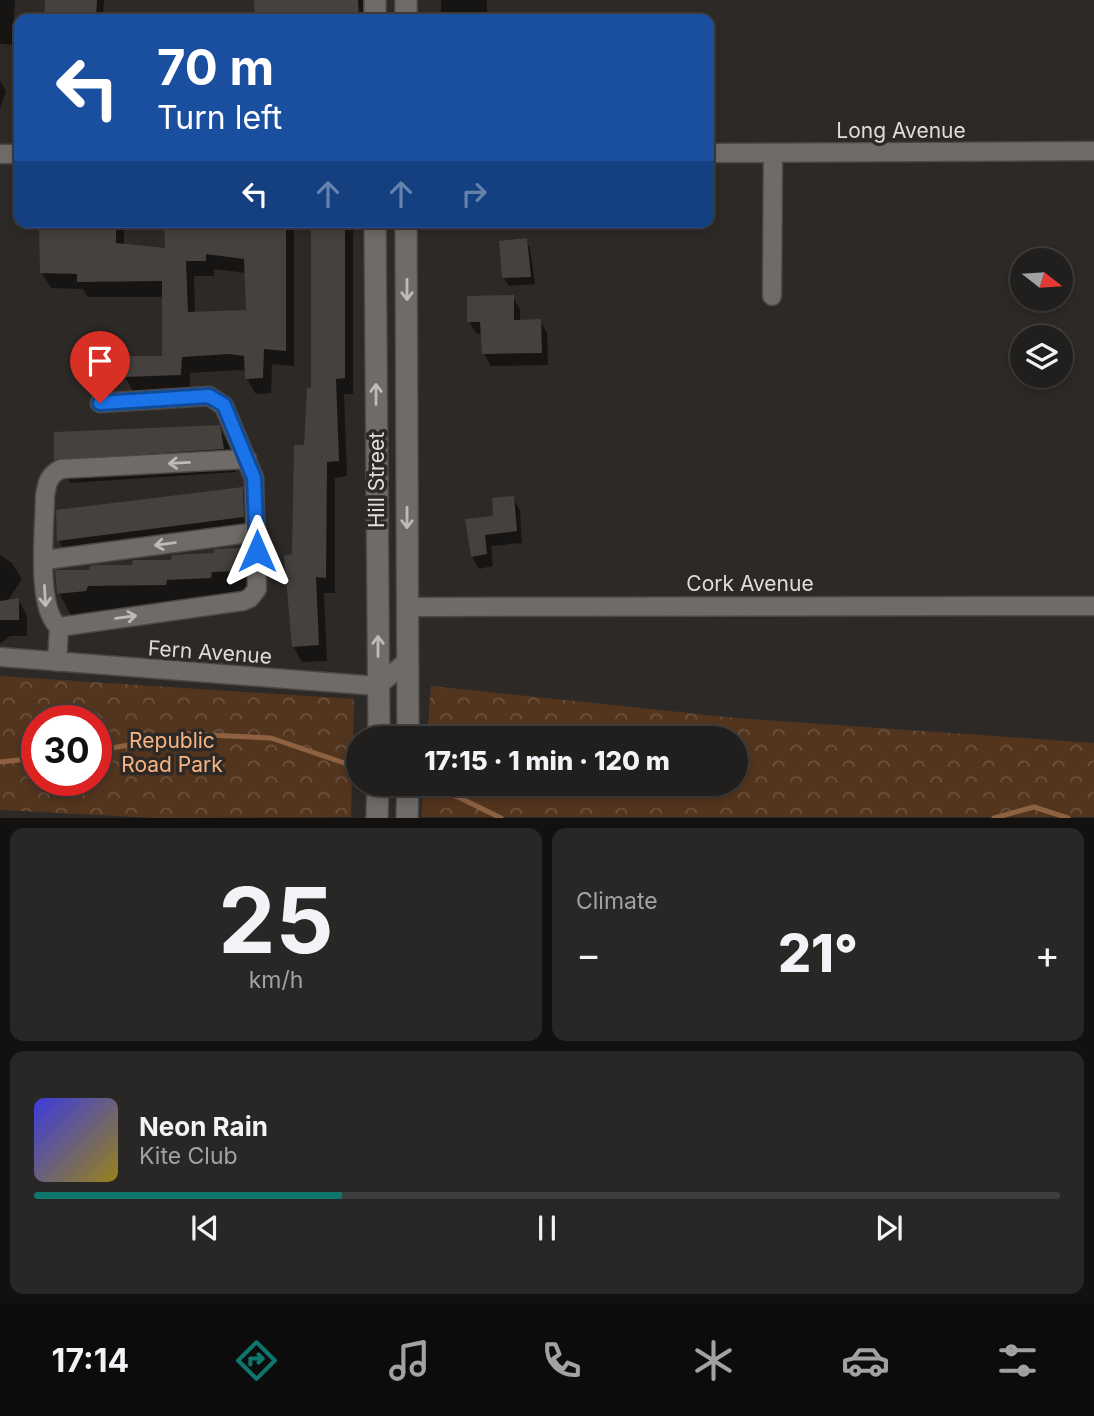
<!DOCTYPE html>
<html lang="en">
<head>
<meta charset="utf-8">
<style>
	:root { --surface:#211f1d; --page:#292726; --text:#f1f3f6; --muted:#a2a2a4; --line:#3e3d3b; --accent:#0f766e }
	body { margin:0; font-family:Inter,sans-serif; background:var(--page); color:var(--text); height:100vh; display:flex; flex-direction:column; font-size:26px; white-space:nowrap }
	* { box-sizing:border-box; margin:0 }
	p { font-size:23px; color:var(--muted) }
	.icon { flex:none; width:38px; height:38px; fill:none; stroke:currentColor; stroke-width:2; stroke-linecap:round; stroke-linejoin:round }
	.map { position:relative; height:818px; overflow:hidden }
	.panel { display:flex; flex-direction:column; gap:10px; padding:10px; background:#121110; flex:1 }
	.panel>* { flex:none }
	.guide { position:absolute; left:14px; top:14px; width:700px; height:214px; border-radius:14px; box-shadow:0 4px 10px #0003,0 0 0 2px var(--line); background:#1a4fa0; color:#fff; overflow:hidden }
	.needle { width:46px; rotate:107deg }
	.buttons { position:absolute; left:1010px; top:248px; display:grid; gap:14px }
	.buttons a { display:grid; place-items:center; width:63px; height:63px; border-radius:50%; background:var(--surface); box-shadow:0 4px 10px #0003,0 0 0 2px var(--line); font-size:35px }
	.speed { position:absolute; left:21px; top:705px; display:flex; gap:14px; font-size:35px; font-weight:700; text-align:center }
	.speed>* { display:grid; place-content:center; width:91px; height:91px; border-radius:50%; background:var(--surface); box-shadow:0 4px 10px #0003,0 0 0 2px var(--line); line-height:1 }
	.speed .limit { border:10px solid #d22; background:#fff; color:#111 }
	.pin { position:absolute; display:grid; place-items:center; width:60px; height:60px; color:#fff; margin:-72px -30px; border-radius:50% 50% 50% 0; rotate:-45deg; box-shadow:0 0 7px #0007 }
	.pin .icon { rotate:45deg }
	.me { position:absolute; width:77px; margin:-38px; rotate:0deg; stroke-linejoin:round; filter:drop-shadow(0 0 5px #0008) }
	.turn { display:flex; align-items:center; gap:24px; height:147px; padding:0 28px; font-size:32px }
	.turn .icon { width:91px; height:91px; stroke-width:2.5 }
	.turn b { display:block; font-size:49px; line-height:60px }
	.lanes { display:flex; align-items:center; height:66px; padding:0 28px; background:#0003; justify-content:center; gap:35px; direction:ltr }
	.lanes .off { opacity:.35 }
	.big { font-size:52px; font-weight:800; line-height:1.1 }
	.panel .widget { flex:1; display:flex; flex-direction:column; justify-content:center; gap:10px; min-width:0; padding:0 24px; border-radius:14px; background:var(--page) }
	.panel .dial { align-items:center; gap:0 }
	.dial b { font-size:91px; line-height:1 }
	.song { display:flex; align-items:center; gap:21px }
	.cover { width:84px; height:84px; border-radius:10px; background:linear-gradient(135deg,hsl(240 70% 55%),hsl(50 70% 35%)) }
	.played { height:7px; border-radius:4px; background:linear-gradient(90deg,var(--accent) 30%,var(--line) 30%) }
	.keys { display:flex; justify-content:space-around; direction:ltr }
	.heat { display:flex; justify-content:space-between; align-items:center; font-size:38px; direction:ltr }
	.panel .tiles { flex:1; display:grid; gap:10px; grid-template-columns:1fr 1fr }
	.widget:last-child { grid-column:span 2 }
	.trip { position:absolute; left:346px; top:726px; width:402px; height:70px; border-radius:35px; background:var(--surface); box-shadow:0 4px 10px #0003,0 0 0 2px var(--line); font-weight:800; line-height:70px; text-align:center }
	.dock { display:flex; height:112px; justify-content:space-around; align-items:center; background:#0d0c0c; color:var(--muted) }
	.dock .icon { width:49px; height:49px }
	.dock .current { color:var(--accent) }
	.dock b { font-size:32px; color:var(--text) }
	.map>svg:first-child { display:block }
	.park { fill:url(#park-crowns); fill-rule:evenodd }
	.shadow { fill:#0007; fill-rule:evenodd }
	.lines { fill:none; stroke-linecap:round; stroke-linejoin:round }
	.stream { stroke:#8e6140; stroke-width:5 }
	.building { fill:#44413e; fill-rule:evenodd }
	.minor-casing { stroke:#4a4745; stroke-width:21 }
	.secondary-casing { stroke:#4a4745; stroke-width:24 }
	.minor { stroke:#6f6b68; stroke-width:18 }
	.secondary { stroke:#6f6b68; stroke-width:21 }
	.oneway { stroke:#bdbbb9 }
	.route-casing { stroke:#114b97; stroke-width:18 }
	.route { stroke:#1a73e8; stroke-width:12 }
	.labels { text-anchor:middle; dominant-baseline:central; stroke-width:7; stroke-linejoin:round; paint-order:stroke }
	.street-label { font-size:21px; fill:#dfdddc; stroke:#2c2927 }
	.park-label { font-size:21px; fill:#f9b381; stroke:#2c2927 }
</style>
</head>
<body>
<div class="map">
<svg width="1094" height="818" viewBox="0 0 1094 818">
	<defs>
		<pattern id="park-crowns" width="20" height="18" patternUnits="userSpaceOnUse" patternTransform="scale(1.75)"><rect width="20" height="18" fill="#53351e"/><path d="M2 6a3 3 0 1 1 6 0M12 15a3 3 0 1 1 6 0" fill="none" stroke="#6b523e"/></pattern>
	</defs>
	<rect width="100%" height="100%" fill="#2c2927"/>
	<path class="park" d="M0 676 354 699 351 817 155 818 0 810ZM37 721H96V780H37Z
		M431 686 736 718 1094 743V817H421L424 784H737V738H427Z"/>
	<path class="shadow" d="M0 0H15L14 19 19 28V45L0 44Z
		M46 0H104L103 16 108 19H45Z
		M256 0H366V19H257Z
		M441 0H487V19H445L441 12Z
		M0 80 6 91 0 108Z
		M89 222H124V245L167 249 166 222H353V394H344L347 476 335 478V593H324L327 661 302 662 293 646 294 556 313 390V228L294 224V366L272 364 271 393 256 394 247 379V371L239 370 190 373V391L134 393 125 377V357L164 358V297H88L83 289 51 288 41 272 90 231ZM214 269 246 273 248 312 195 313 194 276H214Z
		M526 240 530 248 535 284 509 286 504 278Z
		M513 297 520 309V321H540L547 333 548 365 491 366 484 354 482 334 476 333 469 321Z
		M219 427 232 451 236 472 70 483 56 459Z
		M242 489 256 513V541L72 564 59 541Z
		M513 498 520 510 522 543 491 546 493 566 479 569 472 557 495 517Z
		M239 549 253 573 251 595 179 608 101 610 100 615 72 617 59 593 91 571 172 562Z
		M0 555 12 563 22 579 7 602 18 599 27 616V636H10L0 644Z"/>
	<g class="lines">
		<path class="stream" d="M96 751 188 734 271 738 359 768
			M0 762 37 758
			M414 784 458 797 501 818
			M994 818 1034 807 1068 818"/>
	</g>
	<path class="building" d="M45 0H97L96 19H44Z
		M254 0H358L359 19H255Z
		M87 222H116V243L165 248 164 222H286V351L264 349 263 378 245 379 244 356 229 354 182 357 181 375 123 377V356H162V281L77 282V274L40 273 39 228 88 229ZM206 254 244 259 246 310 188 312 186 261H206Z
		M311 222H345V378L336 379 339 461 327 462 326 578 316 577 319 645 292 647 284 556 292 554 294 445H304L307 388H311Z
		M527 238 531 277 502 278 499 241Z
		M514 295V320L541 319 542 353 482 354 480 322H467V296Z
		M220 425 224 449 54 460V432Z
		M243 487 244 517 57 541 56 510Z
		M514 496 517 531 485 535 487 554 471 557 465 519 493 516 492 498Z
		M240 548 238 571 212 572 211 578 167 580 166 585 88 586 86 591 57 594 55 570H89L90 566 94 565H132L133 560H171L172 555 214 553V549Z
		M19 598V620H0V601Z"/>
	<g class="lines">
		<g class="minor-casing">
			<path id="minor" d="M709 153 1094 151
				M0 154H19
				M772 296 773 153
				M45 560 257 532
				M407 607 1094 606
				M59 627 243 601 250 598 257 589 254 478 224 406 209 396 100 403
				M0 657 378 686 407 661
				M57 662 59 627C35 608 45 527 45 496 47 482 49 475 61 469L247 459"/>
		</g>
		<g class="secondary-casing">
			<path id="secondary" d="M375 0V19
				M406 0V19
				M375 222 379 738
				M406 222 408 738
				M377 818 378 784
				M407 818 408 784"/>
		</g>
		<use href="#minor" class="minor"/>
		<use href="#secondary" class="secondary"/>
	</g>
	<defs><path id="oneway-shaft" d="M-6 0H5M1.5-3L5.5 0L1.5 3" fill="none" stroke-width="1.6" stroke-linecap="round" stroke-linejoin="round" transform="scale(1.75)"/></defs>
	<g class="oneway">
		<use href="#oneway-shaft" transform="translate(407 290) rotate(90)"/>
		<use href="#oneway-shaft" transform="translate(376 394) rotate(-90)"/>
		<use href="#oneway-shaft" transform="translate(179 463) rotate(177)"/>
		<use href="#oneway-shaft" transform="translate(407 518) rotate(90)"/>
		<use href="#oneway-shaft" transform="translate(165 544) rotate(172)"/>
		<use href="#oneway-shaft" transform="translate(45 596) rotate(87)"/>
		<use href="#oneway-shaft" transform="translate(126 617) rotate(-8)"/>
		<use href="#oneway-shaft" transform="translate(378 646) rotate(-90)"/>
	</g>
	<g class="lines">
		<g class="route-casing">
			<path id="route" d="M100 403 209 396 224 405 254 478 257 551"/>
		</g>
		<use href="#route" class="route"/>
	</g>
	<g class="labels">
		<g class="street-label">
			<text x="901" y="130">Long Avenue</text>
			<text transform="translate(376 480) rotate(-90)">Hill Street</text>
			<text x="750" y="583">Cork Avenue</text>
			<text transform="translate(210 652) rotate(4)">Fern Avenue</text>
		</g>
		<g class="park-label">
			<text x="172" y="740">Republic<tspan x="172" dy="24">Road Park</tspan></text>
		</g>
	</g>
</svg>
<div class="buttons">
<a><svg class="needle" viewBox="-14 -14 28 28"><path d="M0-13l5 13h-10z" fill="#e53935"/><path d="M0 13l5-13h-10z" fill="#a2a2a4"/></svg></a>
<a><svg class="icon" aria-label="layers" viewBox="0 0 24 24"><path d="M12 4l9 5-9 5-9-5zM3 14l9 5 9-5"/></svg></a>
</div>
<div class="speed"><div class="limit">30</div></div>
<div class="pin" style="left:100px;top:403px;background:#d93025"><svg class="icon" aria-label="arrive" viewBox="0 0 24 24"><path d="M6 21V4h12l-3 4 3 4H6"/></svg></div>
<svg class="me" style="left:257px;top:551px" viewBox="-20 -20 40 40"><path d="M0-17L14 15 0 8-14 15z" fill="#1a73e8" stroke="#fff" stroke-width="4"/></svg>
<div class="trip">17:15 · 1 min · 120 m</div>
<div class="guide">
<div class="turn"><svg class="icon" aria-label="left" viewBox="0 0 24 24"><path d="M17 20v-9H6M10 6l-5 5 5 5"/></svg><div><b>70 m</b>Turn left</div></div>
<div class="lanes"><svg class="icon" aria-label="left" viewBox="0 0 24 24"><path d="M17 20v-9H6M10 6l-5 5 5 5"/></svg><svg class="icon off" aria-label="ahead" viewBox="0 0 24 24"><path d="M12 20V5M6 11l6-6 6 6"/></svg><svg class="icon off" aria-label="ahead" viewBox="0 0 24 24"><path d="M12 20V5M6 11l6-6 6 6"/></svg><svg class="icon off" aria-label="right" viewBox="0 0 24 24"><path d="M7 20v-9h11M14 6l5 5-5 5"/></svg></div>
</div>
</div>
<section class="panel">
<div class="tiles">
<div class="widget dial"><b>25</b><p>km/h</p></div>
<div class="widget"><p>Climate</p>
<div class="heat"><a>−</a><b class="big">21°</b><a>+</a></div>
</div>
<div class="widget">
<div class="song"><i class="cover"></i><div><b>Neon Rain</b><p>Kite Club</p></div></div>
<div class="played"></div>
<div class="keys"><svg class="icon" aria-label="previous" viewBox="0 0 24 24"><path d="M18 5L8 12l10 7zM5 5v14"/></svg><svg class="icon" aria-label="pause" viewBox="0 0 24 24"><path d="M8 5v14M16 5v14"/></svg><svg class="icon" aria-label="next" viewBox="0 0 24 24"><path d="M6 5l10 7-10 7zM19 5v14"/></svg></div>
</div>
</div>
</section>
<nav class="dock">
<b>17:14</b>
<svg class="icon current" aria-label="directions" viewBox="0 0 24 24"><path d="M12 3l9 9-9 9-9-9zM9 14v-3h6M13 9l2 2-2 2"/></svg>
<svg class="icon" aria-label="music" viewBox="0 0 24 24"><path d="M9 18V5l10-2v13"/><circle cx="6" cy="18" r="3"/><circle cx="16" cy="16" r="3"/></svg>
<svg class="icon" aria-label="phone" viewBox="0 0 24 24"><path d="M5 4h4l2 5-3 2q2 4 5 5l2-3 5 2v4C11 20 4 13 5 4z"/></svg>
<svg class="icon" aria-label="climate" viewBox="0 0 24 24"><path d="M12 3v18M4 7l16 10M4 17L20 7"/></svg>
<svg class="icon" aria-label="car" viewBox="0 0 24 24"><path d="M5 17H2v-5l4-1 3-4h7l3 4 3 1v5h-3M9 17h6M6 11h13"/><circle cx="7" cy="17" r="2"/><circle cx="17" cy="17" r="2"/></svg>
<svg class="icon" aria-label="filters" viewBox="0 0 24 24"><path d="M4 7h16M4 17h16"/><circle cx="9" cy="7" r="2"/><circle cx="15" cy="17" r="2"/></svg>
</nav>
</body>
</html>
